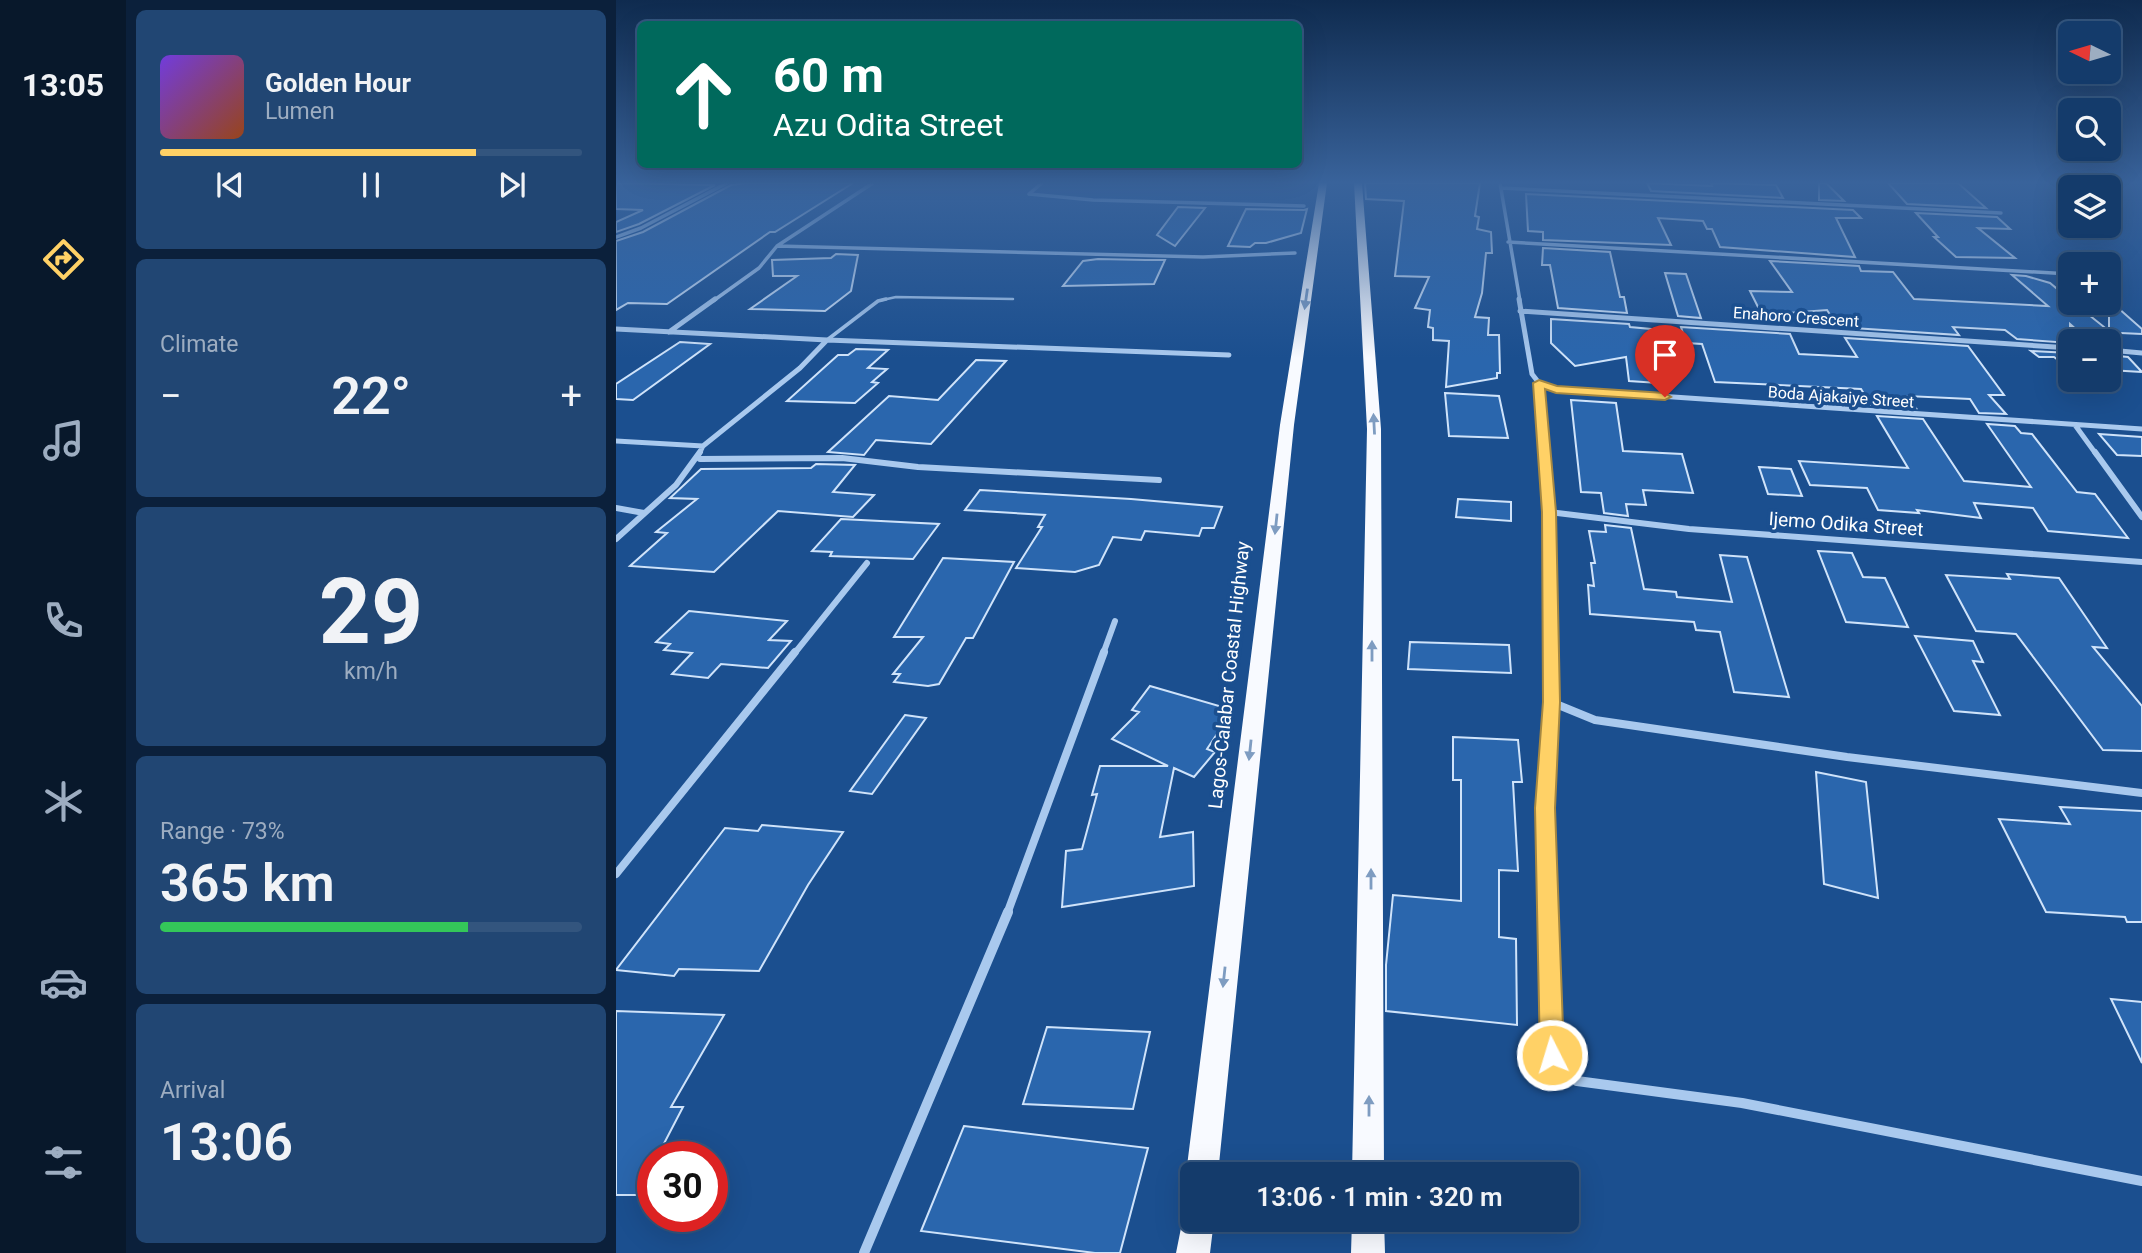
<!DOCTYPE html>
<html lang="en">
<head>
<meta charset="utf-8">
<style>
	:root { --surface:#143b6b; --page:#214673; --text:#f1f3f6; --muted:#9dadc1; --line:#33557e; --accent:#ffd166 }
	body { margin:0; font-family:Roboto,sans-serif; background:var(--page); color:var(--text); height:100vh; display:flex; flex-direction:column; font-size:26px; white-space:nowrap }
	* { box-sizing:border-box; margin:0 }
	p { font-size:23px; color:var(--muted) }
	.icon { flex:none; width:38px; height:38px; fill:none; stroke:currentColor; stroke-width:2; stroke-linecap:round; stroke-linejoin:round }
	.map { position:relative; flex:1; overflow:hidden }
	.drawer { display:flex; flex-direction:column; gap:10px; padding:10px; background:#0b203b; width:490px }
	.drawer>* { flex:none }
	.guide { position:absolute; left:21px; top:21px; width:665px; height:147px; border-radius:10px; box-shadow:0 7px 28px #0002,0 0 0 2px var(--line); background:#00695c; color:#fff; overflow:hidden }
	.needle { width:46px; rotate:275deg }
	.buttons { position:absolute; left:1442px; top:21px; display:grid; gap:14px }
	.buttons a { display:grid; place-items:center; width:63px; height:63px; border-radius:10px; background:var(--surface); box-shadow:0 7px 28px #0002,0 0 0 2px var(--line); font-size:35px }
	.speed { position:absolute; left:21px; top:1141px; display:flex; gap:14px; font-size:35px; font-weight:700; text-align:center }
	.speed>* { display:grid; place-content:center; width:91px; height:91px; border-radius:50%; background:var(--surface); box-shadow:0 7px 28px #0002,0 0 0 2px var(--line); line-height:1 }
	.speed .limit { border:10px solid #d22; background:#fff; color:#111 }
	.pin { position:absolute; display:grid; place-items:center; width:60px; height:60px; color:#fff; margin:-72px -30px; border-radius:50% 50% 50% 0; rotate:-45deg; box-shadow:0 0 7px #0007 }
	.pin .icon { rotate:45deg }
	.me { position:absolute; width:77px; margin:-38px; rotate:355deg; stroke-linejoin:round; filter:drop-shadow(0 0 5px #0008) }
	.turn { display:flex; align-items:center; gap:24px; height:147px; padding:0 21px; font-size:32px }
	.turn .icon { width:91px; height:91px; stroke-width:2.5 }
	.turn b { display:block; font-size:49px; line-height:60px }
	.big { font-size:52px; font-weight:600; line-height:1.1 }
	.drawer .widget { flex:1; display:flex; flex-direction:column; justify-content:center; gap:10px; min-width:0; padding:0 24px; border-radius:10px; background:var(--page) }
	.drawer .dial { align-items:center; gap:0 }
	.dial b { font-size:91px; line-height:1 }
	.song { display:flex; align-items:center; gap:21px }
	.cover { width:84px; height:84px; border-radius:10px; background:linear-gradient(135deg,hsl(260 70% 55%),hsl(20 70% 35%)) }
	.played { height:7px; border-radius:4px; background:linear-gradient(90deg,var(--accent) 75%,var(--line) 75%) }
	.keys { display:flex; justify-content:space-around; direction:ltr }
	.heat { display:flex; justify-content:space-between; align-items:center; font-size:38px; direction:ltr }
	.charge { height:10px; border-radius:5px; background:linear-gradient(90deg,#34c759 73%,var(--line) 0) }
	.trip { position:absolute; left:564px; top:1162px; width:399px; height:70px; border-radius:10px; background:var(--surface); box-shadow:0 7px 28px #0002,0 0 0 2px var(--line); font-weight:600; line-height:70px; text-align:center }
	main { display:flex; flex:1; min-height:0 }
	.menu { display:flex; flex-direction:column; width:126px; justify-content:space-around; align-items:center; background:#08182b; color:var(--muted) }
	.menu .icon { width:49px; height:49px }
	.menu .selected { color:var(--accent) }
	.menu b { font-size:32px; color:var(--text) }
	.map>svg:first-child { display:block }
	.building { fill:#2a66ad; stroke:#cfe3fa; stroke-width:2 }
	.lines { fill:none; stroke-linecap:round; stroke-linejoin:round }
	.service-far1 { stroke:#a9c9ee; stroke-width:2.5 }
	.service { stroke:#a9c9ee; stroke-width:3.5 }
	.minor-far4 { stroke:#a9c9ee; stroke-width:3.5 }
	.minor-far3 { stroke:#a9c9ee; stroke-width:5 }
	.minor-far2 { stroke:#a9c9ee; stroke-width:6 }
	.minor-far1 { stroke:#a9c9ee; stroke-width:8 }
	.minor { stroke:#a9c9ee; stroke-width:10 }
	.trunk { fill:#f8faff; fill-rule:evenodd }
	.oneway { fill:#7e9cc1 }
	.route { fill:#ffd166; stroke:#a68842; stroke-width:2 }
	.labels { text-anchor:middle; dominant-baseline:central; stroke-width:7; stroke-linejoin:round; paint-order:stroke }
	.far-street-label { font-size:16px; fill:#fff; stroke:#1b4f8f }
	.street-label { font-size:19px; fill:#fff; stroke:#1b4f8f }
</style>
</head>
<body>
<main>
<nav class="menu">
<b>13:05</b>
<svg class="icon selected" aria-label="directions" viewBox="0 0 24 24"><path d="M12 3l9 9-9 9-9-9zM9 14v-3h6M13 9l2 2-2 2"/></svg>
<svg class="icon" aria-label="music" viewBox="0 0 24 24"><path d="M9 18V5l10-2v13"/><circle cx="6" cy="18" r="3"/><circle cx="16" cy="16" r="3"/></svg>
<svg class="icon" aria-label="phone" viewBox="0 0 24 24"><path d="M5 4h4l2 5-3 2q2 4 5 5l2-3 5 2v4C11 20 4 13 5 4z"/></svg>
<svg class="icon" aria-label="climate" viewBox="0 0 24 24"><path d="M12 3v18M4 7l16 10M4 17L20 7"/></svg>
<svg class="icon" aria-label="car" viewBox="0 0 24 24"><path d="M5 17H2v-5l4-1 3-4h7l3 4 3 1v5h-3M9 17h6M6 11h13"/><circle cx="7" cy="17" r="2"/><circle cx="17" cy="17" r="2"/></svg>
<svg class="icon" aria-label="filters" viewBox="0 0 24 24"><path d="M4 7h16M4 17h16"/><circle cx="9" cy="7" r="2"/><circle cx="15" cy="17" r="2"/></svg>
</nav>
<section class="drawer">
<div class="widget">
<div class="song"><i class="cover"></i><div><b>Golden Hour</b><p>Lumen</p></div></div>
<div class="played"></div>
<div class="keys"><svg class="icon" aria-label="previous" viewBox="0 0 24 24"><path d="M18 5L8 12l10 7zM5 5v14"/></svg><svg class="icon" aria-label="pause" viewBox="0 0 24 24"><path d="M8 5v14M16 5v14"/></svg><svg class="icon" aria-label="next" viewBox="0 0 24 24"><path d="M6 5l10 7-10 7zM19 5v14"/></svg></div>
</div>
<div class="widget"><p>Climate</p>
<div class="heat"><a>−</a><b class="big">22°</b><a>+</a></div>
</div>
<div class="widget dial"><b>29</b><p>km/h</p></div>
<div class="widget"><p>Range · 73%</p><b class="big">365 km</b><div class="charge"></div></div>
<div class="widget"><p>Arrival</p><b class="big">13:06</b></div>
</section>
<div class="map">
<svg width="1526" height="1253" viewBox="0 0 1526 1253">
	<rect width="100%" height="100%" fill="#1b4f8f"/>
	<path class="building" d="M0 183 99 185 23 224 0 232V222L27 210 0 209Z
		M130 183H237L159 232H154L51 304 12 303 0 310V241L27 232 115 185Z
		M749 183H864L859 216 863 217 861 229 875 232 876 253H870L866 293 859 317 873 318 872 335H883L884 373H881V378L830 387 833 341 817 340V328L812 327 814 310 799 308 813 277 779 276 788 201 750 199Z
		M1031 183 1096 186 1095 183 1160 185 1167 198 1035 191Z
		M1203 183H1210L1228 201 1203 200Z
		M1272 183H1342L1370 208 1291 204Z
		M910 194 1237 210 1245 218H1220L1239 257 1104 247 1096 229H1091L1087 221 1042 218 1055 245 927 240V232L912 231Z
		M562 207 589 208 559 246 541 235Z
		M630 209 688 210 691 209 685 233 650 243H639L634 247 612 246Z
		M1300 213 1381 217 1394 229 1362 228 1399 258 1340 257 1318 237H1322Z
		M927 248 994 252 1004 297H1008L1011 313 942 308 934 265H926Z
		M220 254 242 255 235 291 209 311 134 309 181 276H157L156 260 215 258Z
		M482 259 530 260H549L538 284 447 286 467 261Z
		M1154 261 1243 266 1245 271 1277 272 1298 299 1432 306 1396 275 1410 276 1434 283 1446 293H1454V303H1458L1493 331V300L1526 329V334L1462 331 1454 324V343L1401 339 1389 330 1337 327 1343 335 1222 327 1211 310 1146 315 1134 291 1176 292Z
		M1049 273 1070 274 1085 318 1062 316Z
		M935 319 1013 324 1014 327 1046 330 1057 384 1013 381 1010 357 959 366 935 343Z
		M1065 327 1174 334 1183 354 1241 357 1229 338 1352 346 1388 395H1373L1390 414 1363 413 1354 399 1292 396 1300 408 1255 405 1245 389 1099 382 1086 344 1070 343Z
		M64 342 94 344 17 400 0 399V384Z
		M240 349 272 350 252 368 271 369 256 382 262 383 239 403 171 401 222 355H232Z
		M1415 351 1454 353V369L1438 357H1423Z
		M1493 355 1512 357 1526 372 1493 370Z
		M360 360 390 361 315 444 260 440 248 455 212 452 273 396 322 400Z
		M829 393 883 396 892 438 833 436Z
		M955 400 1000 403 1007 451 1066 454 1077 493 1027 490 1030 505 1010 504 1012 516 988 513 985 493 965 492Z
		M1261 416 1307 419 1348 481 1415 487 1371 424 1399 426 1405 433 1416 434 1461 492 1479 494 1512 538 1432 531 1417 508 1358 503 1365 518 1301 510 1303 513 1262 510 1251 488 1194 485 1183 461 1292 468Z
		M1483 434 1526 437V456L1501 455Z
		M200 464 239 465 217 492 258 495 237 517 162 511 98 572 14 566 51 533 40 532 81 499 54 498 85 469 195 468Z
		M1143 467 1175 469 1186 496 1152 494Z
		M364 490 515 499 606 507 598 528H586L583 536 529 531 525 540 497 537 483 565 459 572 400 568 426 527H422L429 515 349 510Z
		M842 499 895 502V521L840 517Z
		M225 519 323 524 297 559 214 556 216 552 196 551Z
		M989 525 1015 528 1028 589 1060 592 1061 597 1116 602 1104 555 1131 557 1173 697 1118 692 1104 632 1080 630 1078 622 974 614 972 585 978 586 975 563H979L973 531 990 532Z
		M1202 551 1236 553 1247 577 1269 578 1292 627 1230 622Z
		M327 558 398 562 357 638H350L323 684 312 686 278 682 284 674H277L307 637H278Z
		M1391 574 1443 578 1491 648 1477 647 1526 706V751L1487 750 1400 634 1360 631 1330 575 1394 579Z
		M73 611 171 621 153 640 175 641 152 668 105 664 92 678 56 674 76 653 48 650 54 644 40 642Z
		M1299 636 1357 641 1367 662 1357 661 1384 715 1338 711Z
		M794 642 893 645 895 673 792 669Z
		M534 686 617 710 591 749 599 752 578 777 558 768 544 837 577 832 578 886 446 907 450 851 466 849 481 794 476 795 484 766H552L496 739 523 712 516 710Z
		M289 715 310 718 256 794 234 791Z
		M837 737 902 740 906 782H897L902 871 883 870V937L900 939 901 1025 770 1011V965L777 895 845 901V780H837Z
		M1200 772 1250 782 1262 898 1208 884Z
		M1444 807 1526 811V922H1511L1509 917 1430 912 1383 819 1454 824Z
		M146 825 227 832 192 885 143 971 63 969 58 976 0 970 109 828 142 831Z
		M1495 999 1526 1002V1063Z
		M0 1011 108 1015 55 1107H67L41 1157H37V1165L21 1195H0Z
		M431 1027 534 1032 517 1109 407 1104Z
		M348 1126 532 1148 504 1253H479L305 1231Z"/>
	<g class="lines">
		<path class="service-far1" d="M262 301 280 297 397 299"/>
		<path class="service" d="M211 340 262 301 270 299"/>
		<path class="minor-far4" d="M426 183 413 194 477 200 688 206
			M884 183 904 301
			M885 188 1385 213
			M0 237 25 228 111 183
			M892 242 1454 274
			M161 246 587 257 679 253
			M97 301 143 268 161 246 257 183"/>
		<path class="minor-far3" d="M903 299 916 374 923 383 929 454
			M904 311 1454 348
			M0 329 211 340 184 368 87 446 83 454
			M53 332 99 299
			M211 340 613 355
			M1493 350 1526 353
			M923 383 940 389 1526 429
			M1459 425 1480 454
			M0 441 87 446"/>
		<path class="minor-far2" d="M928 452 933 512 934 654
			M1479 452 1526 517
			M84 459 226 458 302 467 543 480
			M0 508 28 513
			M933 512 1073 529 1526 562
			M0 539 60 485 84 452
			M178 654 251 563
			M487 654 499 621"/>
		<path class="minor-far1" d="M935 702 979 720 1231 757 1526 793
			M0 874 179 652
			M391 914 488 652
			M931 914 929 808 934 652"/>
		<path class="minor" d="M931 912 934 1042 943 1064 961 1081 1126 1103 1526 1181
			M248 1253 392 912"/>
		<path class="trunk" d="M703 183H711L678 425 602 1174H576V1186L570 1174 664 425Z
			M738 183H746L765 429 768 1174H736L751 429Z
			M576 1206V1220H598L594 1253H560L569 1208Z
			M736 1220H768L769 1253H735Z"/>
	</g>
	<defs><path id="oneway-solid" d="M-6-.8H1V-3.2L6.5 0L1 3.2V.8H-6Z" transform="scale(1.75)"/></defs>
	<g class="oneway">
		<use href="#oneway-solid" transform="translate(690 299) rotate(98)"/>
		<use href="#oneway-solid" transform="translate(758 424) rotate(-93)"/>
		<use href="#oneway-solid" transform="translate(660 524) rotate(96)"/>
		<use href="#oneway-solid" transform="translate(756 651) rotate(-90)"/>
		<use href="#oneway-solid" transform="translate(634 750) rotate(96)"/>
		<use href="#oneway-solid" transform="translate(755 879) rotate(-90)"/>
		<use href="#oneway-solid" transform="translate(608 977) rotate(96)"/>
		<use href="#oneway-solid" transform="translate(753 1106) rotate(-90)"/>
	</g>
	<linearGradient id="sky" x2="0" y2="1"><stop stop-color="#0f2b4f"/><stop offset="0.51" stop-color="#39639b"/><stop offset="1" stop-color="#39639b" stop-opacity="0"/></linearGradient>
	<rect width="1526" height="358" fill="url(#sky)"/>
	<path class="route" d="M923 380 941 386 1049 393 1055 397 1049 400 940 393 929 389 940 512 944 702 939 808 948 1055 945 1063 936 1067 928 1063 924 1055 919 808 927 702 926 512 917 383Z"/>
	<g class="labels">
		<g class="far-street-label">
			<text transform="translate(1180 317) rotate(4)">Enahoro Crescent</text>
			<text transform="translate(1225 397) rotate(4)">Boda Ajakaiye Street</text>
		</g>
		<g class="street-label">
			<text transform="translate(1230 524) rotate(4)">Ijemo Odika Street</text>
			<text transform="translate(613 675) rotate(-84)">Lagos-Calabar Coastal Highway</text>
		</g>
	</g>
</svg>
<div class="buttons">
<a><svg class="needle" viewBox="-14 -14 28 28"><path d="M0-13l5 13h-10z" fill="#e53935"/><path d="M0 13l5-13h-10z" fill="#9dadc1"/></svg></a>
<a><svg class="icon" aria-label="search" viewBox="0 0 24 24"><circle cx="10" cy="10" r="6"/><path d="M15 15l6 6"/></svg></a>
<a><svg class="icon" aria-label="layers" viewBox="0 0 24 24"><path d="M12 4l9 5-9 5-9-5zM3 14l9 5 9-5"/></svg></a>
<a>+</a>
<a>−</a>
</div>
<div class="speed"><div class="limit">30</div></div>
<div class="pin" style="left:1049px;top:397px;background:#d93025"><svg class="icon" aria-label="arrive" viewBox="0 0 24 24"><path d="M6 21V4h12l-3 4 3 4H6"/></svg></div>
<svg class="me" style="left:936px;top:1055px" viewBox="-20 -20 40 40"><circle r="17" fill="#ffd166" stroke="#fff" stroke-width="3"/><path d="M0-11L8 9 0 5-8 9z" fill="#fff"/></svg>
<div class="trip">13:06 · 1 min · 320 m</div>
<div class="guide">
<div class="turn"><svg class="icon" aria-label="ahead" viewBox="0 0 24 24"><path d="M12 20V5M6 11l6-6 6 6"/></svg><div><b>60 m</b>Azu Odita Street</div></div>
</div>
</div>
</main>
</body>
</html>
